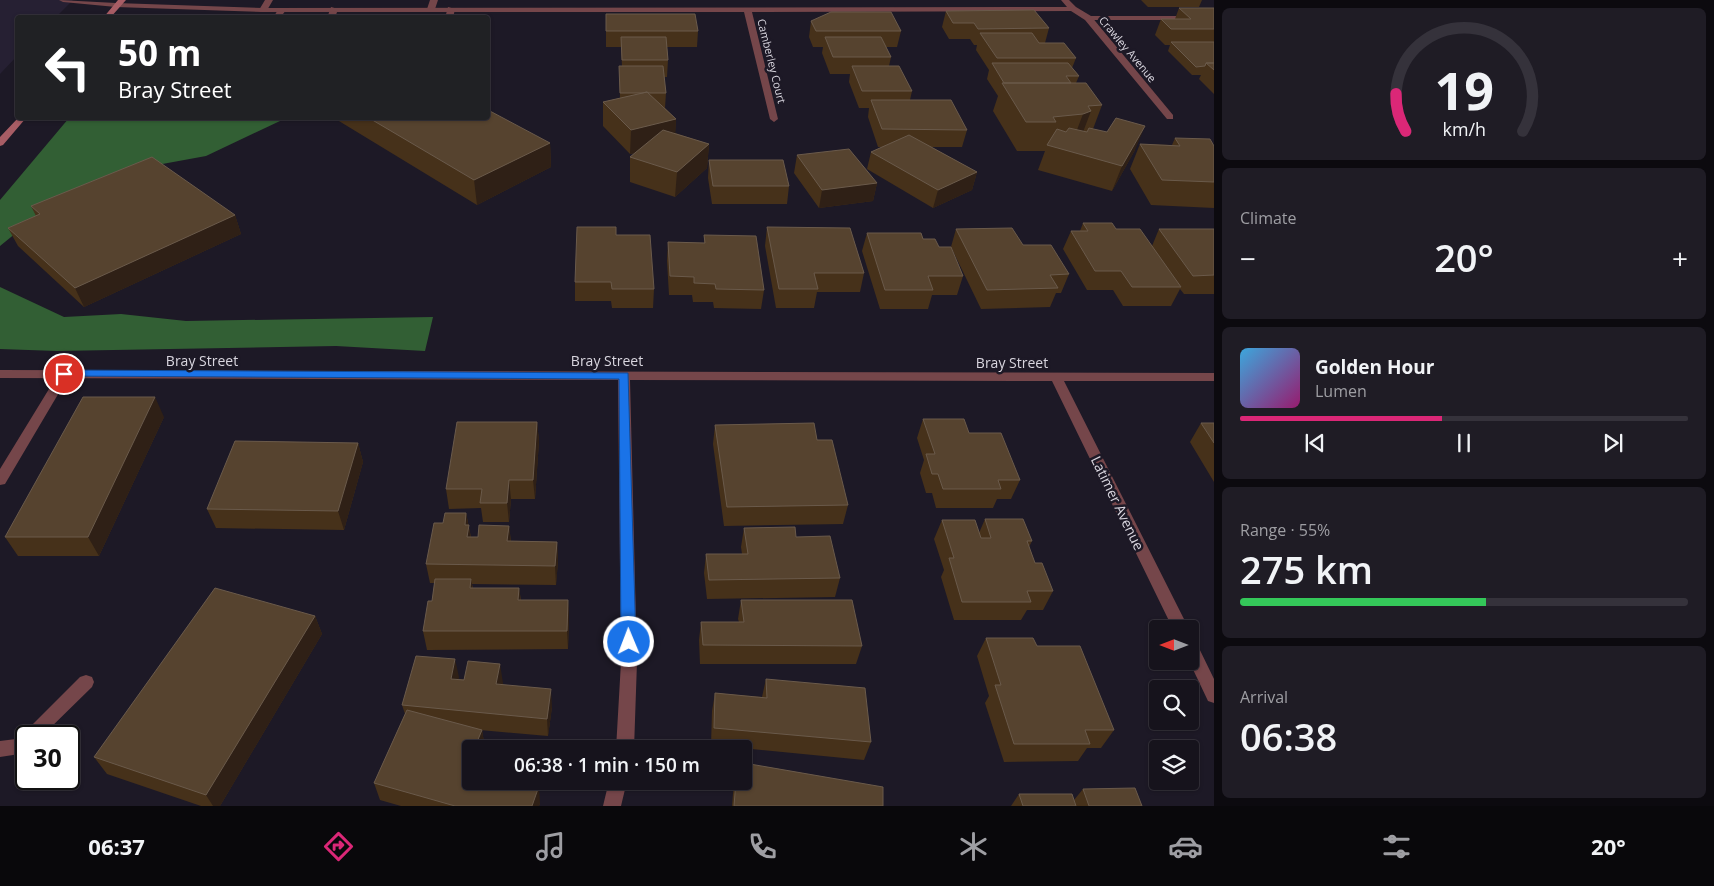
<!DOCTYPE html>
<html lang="en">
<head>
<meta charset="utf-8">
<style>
	:root { --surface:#16131c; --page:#1f1c25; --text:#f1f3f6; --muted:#9e9ea3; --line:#35323b; --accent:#db2777 }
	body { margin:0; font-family:"Open Sans",sans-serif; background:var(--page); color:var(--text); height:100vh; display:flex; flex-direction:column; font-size:19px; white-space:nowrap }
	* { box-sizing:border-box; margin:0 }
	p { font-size:16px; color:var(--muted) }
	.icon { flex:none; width:28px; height:28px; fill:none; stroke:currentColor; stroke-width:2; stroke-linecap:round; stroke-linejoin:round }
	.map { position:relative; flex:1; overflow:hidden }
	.side { display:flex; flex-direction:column; gap:8px; padding:8px; background:#0c0a0f; width:500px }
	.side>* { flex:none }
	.hud { position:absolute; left:15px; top:15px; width:475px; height:105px; border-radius:5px; box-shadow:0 1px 4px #0004,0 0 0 1px var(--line); background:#202124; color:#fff; overflow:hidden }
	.needle { width:32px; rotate:270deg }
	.tools { position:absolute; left:1149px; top:620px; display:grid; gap:10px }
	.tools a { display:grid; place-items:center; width:50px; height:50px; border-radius:5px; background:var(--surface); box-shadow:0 1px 4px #0004,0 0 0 1px var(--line); font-size:25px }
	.speed { position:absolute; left:15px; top:725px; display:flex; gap:10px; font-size:25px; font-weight:700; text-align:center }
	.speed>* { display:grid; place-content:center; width:65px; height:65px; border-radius:50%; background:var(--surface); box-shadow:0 1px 4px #0004,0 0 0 1px var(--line); line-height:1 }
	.speed .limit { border:2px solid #111; border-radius:8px; background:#fff; color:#111 }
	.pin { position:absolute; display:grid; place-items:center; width:42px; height:42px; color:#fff; margin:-21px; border:2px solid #fff; border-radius:50%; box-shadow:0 1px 5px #0007 }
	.me { position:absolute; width:55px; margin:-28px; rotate:359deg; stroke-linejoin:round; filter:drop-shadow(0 0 4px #0008) }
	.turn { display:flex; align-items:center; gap:18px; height:105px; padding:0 20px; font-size:22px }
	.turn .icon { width:65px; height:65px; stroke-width:2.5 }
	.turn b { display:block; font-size:35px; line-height:42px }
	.big { font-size:38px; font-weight:600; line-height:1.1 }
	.side .widget { flex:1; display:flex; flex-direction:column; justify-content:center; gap:8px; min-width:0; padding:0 18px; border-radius:8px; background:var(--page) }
	.side .dial { align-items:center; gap:0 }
	.dial svg { height:130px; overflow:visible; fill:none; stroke:var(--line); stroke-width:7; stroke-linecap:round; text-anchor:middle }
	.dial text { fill:var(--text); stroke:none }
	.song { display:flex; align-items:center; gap:15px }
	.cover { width:60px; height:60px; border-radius:8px; background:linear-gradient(135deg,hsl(200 70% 55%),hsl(320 70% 35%)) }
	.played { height:5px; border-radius:2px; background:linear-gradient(90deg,var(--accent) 45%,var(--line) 45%) }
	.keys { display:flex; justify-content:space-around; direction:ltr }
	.heat { display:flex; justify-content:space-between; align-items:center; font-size:28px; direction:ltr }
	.charge { height:8px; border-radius:4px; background:linear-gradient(90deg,#34c759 55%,var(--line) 0) }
	.trip { position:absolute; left:462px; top:740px; width:290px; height:50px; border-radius:5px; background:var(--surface); box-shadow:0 1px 4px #0004,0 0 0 1px var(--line); font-weight:600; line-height:50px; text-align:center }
	.dock { display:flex; height:80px; justify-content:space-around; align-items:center; background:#09080b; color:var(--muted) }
	.dock .icon { width:35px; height:35px }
	.dock .active { color:var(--accent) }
	.dock b { font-size:22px; color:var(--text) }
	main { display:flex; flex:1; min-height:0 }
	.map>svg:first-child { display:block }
	.built { fill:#262033 }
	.forest { fill:#325f34 }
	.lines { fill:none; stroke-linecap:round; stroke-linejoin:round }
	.service { fill:#75464a; fill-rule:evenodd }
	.minor { fill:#75464a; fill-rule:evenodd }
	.secondary { fill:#a85d65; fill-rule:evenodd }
	.wall { fill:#46311a }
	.shaded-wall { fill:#2f2016 }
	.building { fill:#56432f; stroke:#6a5a4b }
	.route { fill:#1a73e8; stroke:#114b97 }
	.labels { text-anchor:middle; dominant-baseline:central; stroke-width:5; stroke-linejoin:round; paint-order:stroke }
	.far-street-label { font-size:11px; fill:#d9d6df; stroke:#1d1926 }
	.street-label { font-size:14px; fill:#d9d6df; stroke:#1d1926 }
</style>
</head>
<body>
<main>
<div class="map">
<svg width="1214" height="806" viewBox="0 0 1214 806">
	<rect width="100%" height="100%" fill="#1d1926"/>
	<path class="built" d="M0 0H73L56 17 18 18 17 56 0 74Z"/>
	<path class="forest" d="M69 118H279L280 121 206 156 135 169 43 211 0 246V200Z
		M0 287 64 317 121 314 186 321 433 317 425 351 336 346 57 351 0 349Z"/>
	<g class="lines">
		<path class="service" d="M59 0 116 3 120 5 116 7 63 2Z
			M265 0H273L266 12H260L259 10Z
			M430 0H438L435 9 431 11 427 9Z
			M331 7 338 9 335 18H327Z
			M448 7 455 9 453 18H445Z
			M279 8 286 10 280 18H273Z
			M1085 16H1214V20H1088L1084 18Z
			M64 370 70 374 5 484 0 485V469L60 371Z
			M86 675 92 677 94 682 92 687 42 736H26V753L0 757V741L16 739 23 734 80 677Z"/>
		<path class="minor" d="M1061 0H1069L1076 7 1091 16 1173 115V119H1167L1085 20 1071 11 752 12 778 119 774 122 770 119 744 12H263L116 7 112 5 116 3 263 8 1067 7Z
			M0 370 1214 373V381H1064L1189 629H1173L1052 381 630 380 637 662 634 749H616L621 662 618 380 0 378Z
			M1190 640 1196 642 1214 679V703L1208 701 1189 661Z
			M609 781H627L621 806H603Z"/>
		<path class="secondary" d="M118 0H126L110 18H103Z
			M18 118H26L3 145 0 146V137Z"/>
	</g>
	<path class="wall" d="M1141 0H1202L1199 7H1148Z
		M1179 8H1214V94L1199 79 1201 75H1192L1168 51 1170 45H1165L1155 35 1161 19H1175Z
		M946 11 1049 28 1045 43 1076 58 1072 68 1079 76 1076 83 1102 105 1093 129 1135 150 1112 191 1038 170 1045 151H1017L993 111 998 96 987 79 989 70 976 50 977 45H974L970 39H949L942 27Z
		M606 14 698 31 697 47H667L668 60 667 77H664L666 93 665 108 676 119 675 133 709 144 707 168 675 197 630 182V157L636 153 630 154 603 126V102L620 98 619 66H622L621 47H606Z
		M811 21 901 31 897 47H886L891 57 889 66 912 91 910 100 967 130 962 147H931L977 172 972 190 933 208 867 169 871 152 882 147H878L868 117 869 108H859L849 82 850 74H830L822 53 823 47H813L809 37Z
		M334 118H488L550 143 551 167 477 205Z
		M1175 138 1214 146V208L1151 205 1130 169 1140 144 1172 145Z
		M797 155 877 183 873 201 819 208 794 173Z
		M709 160 789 186 787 204H712L708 178Z
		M31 206 235 215 241 234 84 307 18 246 8 228 36 216Z
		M1083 223 1116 229 1152 246 1159 229H1214V294H1184L1180 289 1171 306H1123L1113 290H1087L1063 249 1071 231H1080Z
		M767 227 864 273 860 292H817L814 308H776L765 246Z
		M956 229 1023 245 1069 274 1061 293H1056L1050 307 981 309 951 247Z
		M867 233 923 239 939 247 963 276 957 295H932L928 309H880L862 251Z
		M616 235 654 289 653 308H612L611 301H575V282Z
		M704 235 764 290 761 309 714 308 713 302H693L692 295H669L667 261 668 242 704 243Z
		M164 417 99 556H18L5 537Z
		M923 419 969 433 1020 480 1011 499H997L993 508H936L932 493H926L920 473 924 460 917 438Z
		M537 422 539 441 535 499H511L509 522H483L481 508 449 509 446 489Z
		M1201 423H1214V482L1190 442Z
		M715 425 817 440 848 505 843 524 724 526 713 444Z
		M358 443 363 462 344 530 216 528 207 509Z
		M466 513 471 537H478L509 526 511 541 557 542 558 561 556 585 472 584 473 588H519L521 600H568L569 619 568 649 427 650 423 631 432 601 435 583H430L426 564 443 523Z
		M985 519 1032 541 1029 547 1035 563 1053 591 1043 610H1027L1021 620H954L941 577 944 570 934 539 942 520 979 533Z
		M744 528 796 537 840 578 835 597 707 599 704 573 706 554H742L741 547Z
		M741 600 862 646 856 664H700L699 640 701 622H739L738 619Z
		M315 616 322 634 220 806H201L107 774 94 757Z
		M986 638 1037 646 1114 730 1101 748H1087L1078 761 1004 762 985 703 989 696 977 656Z
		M459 677 458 679 503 683 502 685 552 707 548 736 480 730H482L485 748 471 781 540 803 539 806H401L380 800 374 783 405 714 402 705Z
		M766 679 871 742 864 760 711 745 712 711 715 693 762 697Z
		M734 781H744L883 806H732Z
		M1083 789 1142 806H1011L1019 794 1074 800Z"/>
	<path class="shaded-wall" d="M1091 111 1080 140 1072 143 1083 114Z
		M676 119 675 143 630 154 631 130Z
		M1145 126 1135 150 1112 191 1122 166Z
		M550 143 551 167 477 205 474 180Z
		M709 144 707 168 675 197 677 172Z
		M977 172 972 190 933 208 938 190Z
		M877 183 873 201 819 208 822 190Z
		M235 215 241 234 84 307 75 288Z
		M155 397 164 417 99 556 88 537Z
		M537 422 539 441 535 499 533 480Z
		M358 443 363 462 344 530 338 511Z
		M509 480 511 499 509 522 507 503Z
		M466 513 472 544 470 556 465 525Z
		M509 526 511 545 507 541Z
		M557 542 558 561 556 585 555 566Z
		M471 579 474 598 470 588Z
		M519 588 521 607 518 600Z
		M568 600 569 619 568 649 567 631Z
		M315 616 322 634 220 806H213L206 795Z
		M455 659 459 677 455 697 451 679Z
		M500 664 503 683 499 702 496 684Z
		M551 689 552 707 548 736 547 719Z
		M482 730 485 749H474Z
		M539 786 540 803 539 806H532Z"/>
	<path class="building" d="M1179 8H1214V29H1171L1161 19H1191Z
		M1034 10 1049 28 978 29 974 23H953L946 11Z
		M831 12H891L901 31H816L811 21Z
		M606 14H695L698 31H606Z
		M980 33H1032L1039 43H1064L1076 58H997Z
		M621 37H666L668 60H622Z
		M825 37H881L891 57H833Z
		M1171 42H1214V63H1206L1205 66 1196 67Z
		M992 63H1068L1079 76H1066L1071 83H1004Z
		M1206 63H1214V70Z
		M619 66H663L666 93H649L647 92 642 93H620Z
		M852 66H899L912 91H862Z
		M1002 83H1086L1102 105 1088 106 1091 111 1083 114 1053 117 1056 122H1026Z
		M647 92 676 119 631 130 603 102Z
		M871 100H951L967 130 882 129Z
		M488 110 550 143 474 180 369 118H488Z
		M1116 118 1145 126 1122 166 1047 145 1057 129 1066 132 1069 128 1087 132 1089 128 1107 132Z
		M663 130 709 144 677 172 630 157Z
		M909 135 977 172 938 190 871 152Z
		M1175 138 1210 139 1214 146V182L1162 180 1140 144 1180 146Z
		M849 149 877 183 822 190 797 155Z
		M152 157 235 215 75 288 8 228 40 214 31 206Z
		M709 160H783L789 186H713Z
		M1083 223H1112L1116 229H1140L1181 287H1132L1121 271H1095L1071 231H1088Z
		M577 227H616V235H650L654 289H612L611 282H575Z
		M767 227 850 228 864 273H814L818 289H779Z
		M1012 228 1023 245H1051L1069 274 1050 275 1058 288 987 290 956 229Z
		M1159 229H1214V275L1193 276Z
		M867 233H921L923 239H935L939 247H951L963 276H928L933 290H885Z
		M704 235 756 236 764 290 716 289 715 284 694 283V277L670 276 668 242 705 243Z
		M83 397H155L88 537H5Z
		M923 419H964L969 433H1001L1020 480H998L1001 489H943L938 474H932L926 454H935Z
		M457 422H537L533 480H509L507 503H480L482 489H446Z
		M814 423 817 440H832L848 505 727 507 715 425Z
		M1201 423H1214V443Z
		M235 441 358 443 338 511 207 509Z
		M445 513H466L465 525H469L467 537H478L479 525 509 526 507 541 557 542 555 566 426 564 434 523H443Z
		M985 519H1023L1032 541H1027L1035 563H1042L1053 591H1027L1031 602H962L949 558H954L942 520H975L981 538H991Z
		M795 527 796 537 830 536 840 578 709 580 706 554H748L744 528Z
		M435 579H471L470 588H519L518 600H568L567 631H423L428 601H432Z
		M215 588 315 616 206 795 94 757Z
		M741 600H852L862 646 703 645 701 622H744Z
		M986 638H1033L1037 646H1080L1114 730H1085L1090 744H1014L995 685H1001Z
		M416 656 455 659 451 679 464 680 468 661 500 664 496 684 551 689 547 719 402 705Z
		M766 679 865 688 871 742 714 728 715 693 767 698Z
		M407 710 482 730 474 749H471V781H520L539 786 532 806H455L374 783Z
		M744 763 883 787V806H734L736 781H744Z
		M1135 788 1142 806H1089L1083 789Z
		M1019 794H1072L1076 806H1023Z"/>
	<path class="route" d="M64 370 628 373 636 642 634 647 629 648 624 647 621 642 619 379 60 376V371Z"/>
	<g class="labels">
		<g class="far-street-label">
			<text transform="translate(1128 49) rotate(50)">Crawley Avenue</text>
			<text transform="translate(772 61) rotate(76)">Camberley Court</text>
		</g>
		<g class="street-label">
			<text x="202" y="360">Bray Street</text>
			<text x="607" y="360">Bray Street</text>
			<text x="1012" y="362">Bray Street</text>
			<text transform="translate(1118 503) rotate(64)">Latimer Avenue</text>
		</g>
	</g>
</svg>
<div class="tools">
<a><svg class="needle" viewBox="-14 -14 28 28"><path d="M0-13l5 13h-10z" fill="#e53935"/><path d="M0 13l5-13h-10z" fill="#9e9ea3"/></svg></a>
<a><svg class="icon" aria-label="search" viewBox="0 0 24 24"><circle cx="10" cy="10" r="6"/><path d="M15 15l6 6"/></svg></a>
<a><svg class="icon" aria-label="layers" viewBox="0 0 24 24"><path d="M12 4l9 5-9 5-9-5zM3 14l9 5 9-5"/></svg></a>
</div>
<div class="speed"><div class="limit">30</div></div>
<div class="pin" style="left:64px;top:374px;background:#d93025"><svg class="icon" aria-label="arrive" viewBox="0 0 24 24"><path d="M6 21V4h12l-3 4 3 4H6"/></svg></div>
<svg class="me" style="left:629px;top:642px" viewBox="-20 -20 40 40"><circle r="17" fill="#1a73e8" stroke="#fff" stroke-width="3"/><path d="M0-11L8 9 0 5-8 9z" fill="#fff"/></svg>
<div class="trip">06:38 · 1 min · 150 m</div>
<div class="hud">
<div class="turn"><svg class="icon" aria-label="left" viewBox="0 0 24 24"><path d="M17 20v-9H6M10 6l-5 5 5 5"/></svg><div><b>50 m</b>Bray Street</div></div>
</div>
</div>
<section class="side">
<div class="widget dial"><svg viewBox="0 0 100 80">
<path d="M14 69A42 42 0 1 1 86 69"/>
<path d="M14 69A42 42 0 0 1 8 46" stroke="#db2777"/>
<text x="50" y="56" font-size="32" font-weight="700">19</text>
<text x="50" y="72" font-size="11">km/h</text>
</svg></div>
<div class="widget"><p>Climate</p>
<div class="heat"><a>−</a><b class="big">20°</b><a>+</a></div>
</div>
<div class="widget">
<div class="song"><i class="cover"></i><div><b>Golden Hour</b><p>Lumen</p></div></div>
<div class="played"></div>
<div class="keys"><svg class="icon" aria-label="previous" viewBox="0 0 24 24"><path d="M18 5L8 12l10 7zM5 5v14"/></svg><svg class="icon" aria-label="pause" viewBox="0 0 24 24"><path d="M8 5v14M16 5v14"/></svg><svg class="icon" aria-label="next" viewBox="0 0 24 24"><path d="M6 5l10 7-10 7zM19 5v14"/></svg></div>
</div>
<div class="widget"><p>Range · 55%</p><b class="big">275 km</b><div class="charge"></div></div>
<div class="widget"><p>Arrival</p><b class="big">06:38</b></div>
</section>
</main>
<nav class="dock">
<b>06:37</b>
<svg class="icon active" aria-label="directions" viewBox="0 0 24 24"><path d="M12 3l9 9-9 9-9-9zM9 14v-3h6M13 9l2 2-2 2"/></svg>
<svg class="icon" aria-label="music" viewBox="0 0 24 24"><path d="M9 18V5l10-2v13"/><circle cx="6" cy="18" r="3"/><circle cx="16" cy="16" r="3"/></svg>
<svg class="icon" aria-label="phone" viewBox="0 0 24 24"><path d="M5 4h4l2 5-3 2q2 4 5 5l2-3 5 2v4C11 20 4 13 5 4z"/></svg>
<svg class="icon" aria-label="climate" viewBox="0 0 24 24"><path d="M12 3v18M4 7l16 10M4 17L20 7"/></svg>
<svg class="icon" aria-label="car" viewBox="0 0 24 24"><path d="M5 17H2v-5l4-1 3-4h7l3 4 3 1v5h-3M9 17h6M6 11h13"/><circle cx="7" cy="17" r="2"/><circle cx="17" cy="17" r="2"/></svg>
<svg class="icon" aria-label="filters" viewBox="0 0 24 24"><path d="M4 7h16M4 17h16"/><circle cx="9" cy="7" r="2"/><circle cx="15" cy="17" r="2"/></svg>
<b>20°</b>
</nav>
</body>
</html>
